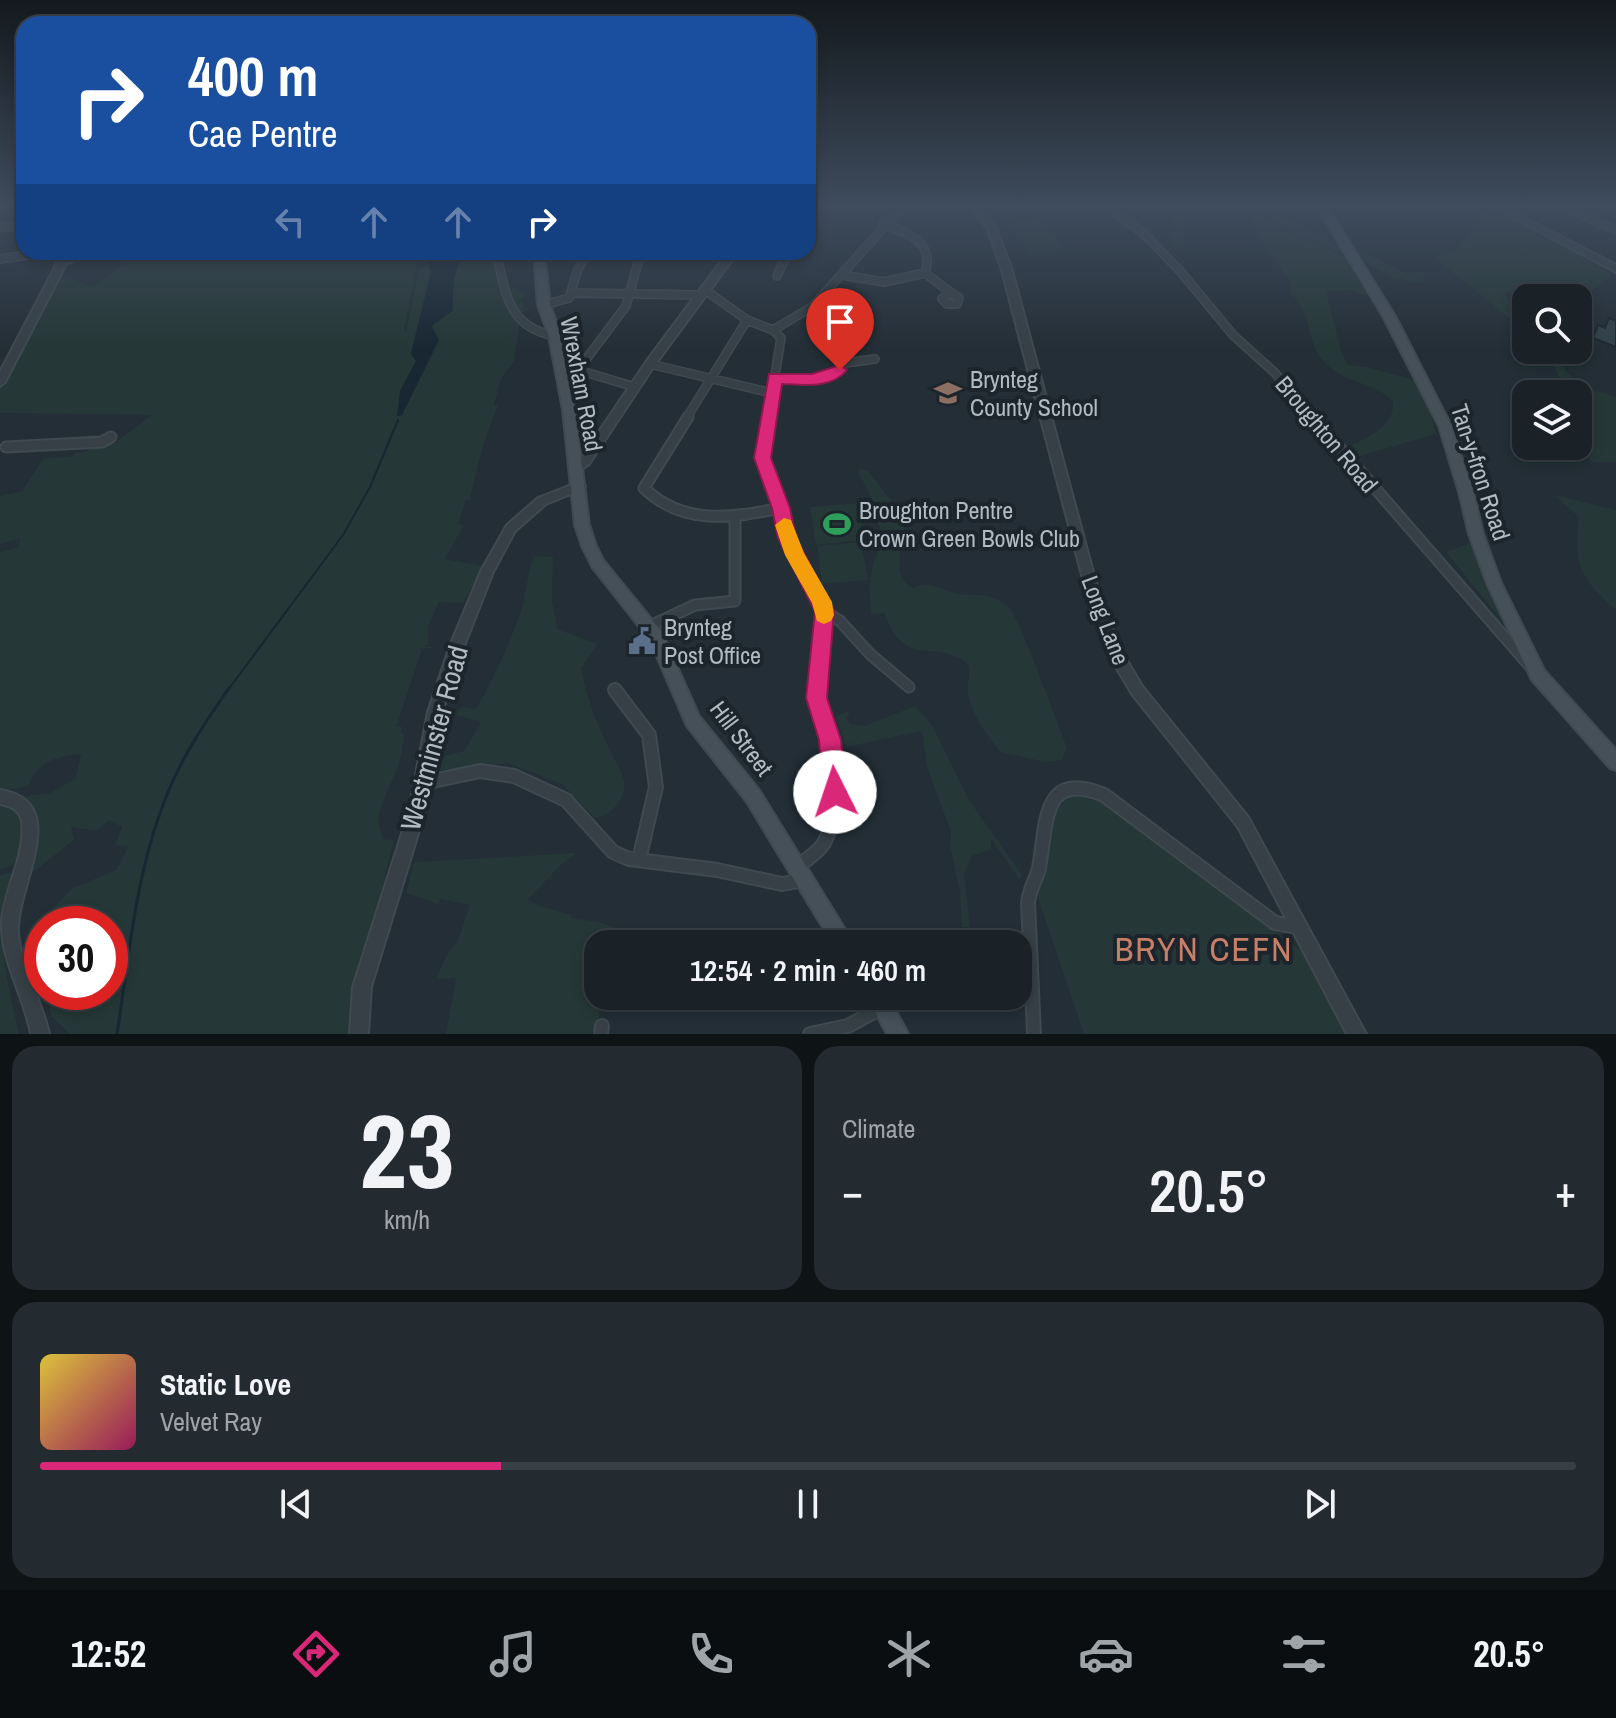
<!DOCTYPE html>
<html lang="en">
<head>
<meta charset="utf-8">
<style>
	:root { --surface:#1a2228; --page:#232a30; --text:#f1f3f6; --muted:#9fa4a8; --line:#383f45; --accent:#db2777 }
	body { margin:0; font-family:"Archivo Narrow",sans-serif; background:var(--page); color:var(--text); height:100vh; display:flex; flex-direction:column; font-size:30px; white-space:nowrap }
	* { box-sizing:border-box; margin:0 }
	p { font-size:26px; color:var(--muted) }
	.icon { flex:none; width:44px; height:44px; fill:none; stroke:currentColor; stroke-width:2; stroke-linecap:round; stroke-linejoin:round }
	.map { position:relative; height:1034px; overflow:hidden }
	.drawer { display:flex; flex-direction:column; gap:12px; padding:12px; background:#0e1316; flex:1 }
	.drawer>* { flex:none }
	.hud { position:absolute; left:16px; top:16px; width:800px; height:244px; border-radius:24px; box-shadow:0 4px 12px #0003,0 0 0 2px var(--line); background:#1a4fa0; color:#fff; overflow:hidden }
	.controls { position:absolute; left:1512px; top:284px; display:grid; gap:16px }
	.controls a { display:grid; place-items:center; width:80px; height:80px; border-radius:16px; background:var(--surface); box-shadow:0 4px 12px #0003,0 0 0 2px var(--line); font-size:40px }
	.speed { position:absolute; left:24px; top:906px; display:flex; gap:16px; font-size:40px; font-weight:700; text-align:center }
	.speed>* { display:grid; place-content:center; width:104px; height:104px; border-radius:50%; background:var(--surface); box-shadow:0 4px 12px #0003,0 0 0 2px var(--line); line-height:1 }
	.speed .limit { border:12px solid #d22; background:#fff; color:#111 }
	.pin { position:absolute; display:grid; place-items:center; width:68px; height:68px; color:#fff; margin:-82px -34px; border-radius:50% 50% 50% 0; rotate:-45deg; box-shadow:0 0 8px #0007 }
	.pin .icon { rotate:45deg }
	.me { position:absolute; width:88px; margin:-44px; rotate:356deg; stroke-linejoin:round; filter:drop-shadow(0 0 6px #0008) }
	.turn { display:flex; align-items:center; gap:28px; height:168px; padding:0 40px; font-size:36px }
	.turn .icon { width:104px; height:104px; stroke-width:2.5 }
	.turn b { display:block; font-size:56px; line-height:68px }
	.lanes { display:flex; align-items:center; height:76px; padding:0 40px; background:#0003; justify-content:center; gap:40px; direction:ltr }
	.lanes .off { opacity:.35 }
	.big { font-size:60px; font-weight:600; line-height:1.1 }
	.drawer .widget { flex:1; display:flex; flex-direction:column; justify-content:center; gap:12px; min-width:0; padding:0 28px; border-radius:24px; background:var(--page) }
	.drawer .dial { align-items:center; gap:0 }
	.dial b { font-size:104px; line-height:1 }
	.song { display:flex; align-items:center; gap:24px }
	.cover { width:96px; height:96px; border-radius:12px; background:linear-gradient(135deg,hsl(50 70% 55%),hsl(330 70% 35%)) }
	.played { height:8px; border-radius:4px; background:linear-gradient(90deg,var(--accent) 30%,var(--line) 30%) }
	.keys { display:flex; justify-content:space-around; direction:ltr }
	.heat { display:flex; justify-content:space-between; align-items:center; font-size:44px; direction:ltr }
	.drawer .tiles { flex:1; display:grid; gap:12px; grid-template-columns:1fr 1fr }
	.widget:last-child { grid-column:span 2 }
	.trip { position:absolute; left:584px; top:930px; width:448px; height:80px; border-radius:24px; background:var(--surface); box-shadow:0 4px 12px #0003,0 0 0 2px var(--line); font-weight:600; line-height:80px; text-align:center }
	.dock { display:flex; height:128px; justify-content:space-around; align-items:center; background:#0a0e10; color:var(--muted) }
	.dock .icon { width:56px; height:56px }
	.dock .on { color:var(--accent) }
	.dock b { font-size:36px; color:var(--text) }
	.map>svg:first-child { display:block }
	.green { fill:#253736 }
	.water { fill:#182732 }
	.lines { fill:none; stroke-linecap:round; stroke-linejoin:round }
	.stream-far1 { stroke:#182732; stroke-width:2 }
	.stream { stroke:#182732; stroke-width:3 }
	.building { fill:#324049; stroke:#1d272d; stroke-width:2 }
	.minor-far2-casing { stroke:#3f4950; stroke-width:10 }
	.minor-far1-casing { stroke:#3f4950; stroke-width:13 }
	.minor-casing { stroke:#3f4950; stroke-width:16 }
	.tertiary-casing { stroke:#3f4950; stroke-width:4 }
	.secondary-casing { stroke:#3f4950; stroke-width:4 }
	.minor-far2 { stroke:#364046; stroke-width:7 }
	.minor-far1 { stroke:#364046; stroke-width:9 }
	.minor { stroke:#364046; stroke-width:12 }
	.tertiary { fill:#364046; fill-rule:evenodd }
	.secondary { fill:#455059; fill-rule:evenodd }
	.route { fill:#db2777; stroke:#8e194d; stroke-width:2 }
	.slow { fill:#f59e0b }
	.labels { text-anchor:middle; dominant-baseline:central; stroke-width:8; stroke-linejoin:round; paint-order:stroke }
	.poi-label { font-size:24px; fill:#b1bbc3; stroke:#1c252b; text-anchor:start }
	.street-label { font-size:24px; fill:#b1bbc3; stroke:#1c252b }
	.near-street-label { font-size:28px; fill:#b1bbc3; stroke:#1c252b }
	.near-quarter-label { font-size:34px; letter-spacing:2px; fill:#c77f68; stroke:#1c252b }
</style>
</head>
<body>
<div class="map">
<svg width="1616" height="1034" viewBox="0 0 1616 1034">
	<rect width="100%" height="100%" fill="#232e36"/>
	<path class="green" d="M1178 205H1189L1184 231 1185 251 1176 247 1170 235Z
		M1245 205 1284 230 1345 257 1368 296 1350 290 1326 291 1341 351 1348 365 1367 367 1418 381 1426 395 1436 434 1357 457 1350 446C1369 436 1394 427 1393 402 1376 382 1346 384 1327 365 1310 350 1312 332 1304 313 1301 305 1295 298 1290 292L1291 283 1258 236Z
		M1251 205H1276C1281 228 1327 227 1343 254L1285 228Z
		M1486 208 1523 223 1605 269 1610 272 1609 277 1578 301V298H1527L1506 292V297L1526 314V332L1435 258 1459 249Z
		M1039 218 1065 248 1033 254 1006 224Z
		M1354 247 1405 273 1423 272 1425 282C1399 284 1367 268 1354 247Z
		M140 252H420L404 329 406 332 420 267 428 266 431 272 411 354 416 361 401 391 398 416 402 415 425 365 432 326 452 311 454 278 463 252H498L495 254 503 259 498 270 504 271 505 293 516 286 517 290 527 295 521 300 524 303 523 308 529 309 521 314 514 361 501 379 494 405 498 406C484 437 477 468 470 500H466L458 524 464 525 445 559 483 566 463 603 439 602 428 627V644L410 656 424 647H437L422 649 396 727H402L401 734H404C403 744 402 756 398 766 391 788 369 817 384 839L394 840 355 999 354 1034H70L52 1017 45 992H110V924H42V926L40 921 73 888 116 870 129 846 115 845 122 827 109 820 96 831 71 827 74 840 27 877 38 829 36 812 19 797 50 793 76 778 81 754C54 757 40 761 28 786L0 792V552L19 547 20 539 0 544V496L22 491 43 459 73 456 76 453 87 452 91 446 115 443 152 415 0 413V386L27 341 59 275 93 287Z
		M1547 352H1551L1579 386 1616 397V462H1592L1577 446 1578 437 1591 438 1578 414V394H1567Z
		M861 468 868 471 905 518C905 540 888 577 913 588 930 580 937 589 954 593 976 598 982 589 1007 605 1018 613 1058 725 1067 747L1062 760 1045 762 1000 752C987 735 972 716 968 694 966 683 972 672 967 663 931 637 907 672 884 613L871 614 869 587 873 564 883 539 871 497 858 472Z
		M1554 495 1616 510V610C1580 579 1573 564 1579 517Z
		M858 503 864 540 816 545 810 507Z
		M861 542 868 580 822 584 817 546Z
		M1471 543 1475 555 1514 636 1446 552Z
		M534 556 553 557 552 601 557 629 598 644 581 668C586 695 597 725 610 750 614 760 620 767 623 777 629 797 613 815 595 818L563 785 508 763 437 771 441 757 464 751 481 722 456 715 461 707 476 709C494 677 509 645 521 611 527 593 526 574 534 556Z
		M915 706 932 725 969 800 1022 875 1020 880 991 839V849L972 856 964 874 970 927H962L960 893 950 846 951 832 927 767 922 731 846 747 836 716 850 711 847 718 850 724 864 726Z
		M1081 791 1098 797 1307 955 1349 1034H1084L1037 895 1055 813 1070 795Z
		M0 801C32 817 25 836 14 865L0 869Z
		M577 853 562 864 528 899 540 906 572 915 571 918 600 922 615 928V944H598V996H601L598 1024 591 1034H446L456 978 436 979 446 956 458 940 470 905 440 899 438 904 406 893 414 862Z
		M13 872C9 883 4 896 2 908 0 950 10 994 19 1034H0V875Z"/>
	<path class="water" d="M435 252H463L454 278 452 311 432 326 439 340 402 415 397 416 400 391 416 361 411 354 431 272 428 260Z"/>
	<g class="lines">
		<path class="stream-far1" d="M228 690 343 535 370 487 398 420"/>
		<path class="stream" d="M117 1034C129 958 135 878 163 805 178 763 203 725 229 688"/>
	</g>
	<path class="building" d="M1609 318 1616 321V347L1593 338 1598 325 1605 328Z"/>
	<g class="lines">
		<g class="minor-far2-casing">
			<path id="minor-far2" d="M1105 205 1144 234 1181 272 1233 335 1274 372 1315 419
				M1560 205 1616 230
				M1611 205H1616
				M808 207 811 205
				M0 227 24 226
				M496 252C506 293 507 327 555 336
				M0 259 34 254
				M925 273 950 292
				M842 275 884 282 925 273C935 242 908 233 883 224
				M777 276 788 252
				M705 290 747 320 773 330 781 338 768 419
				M950 292 959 298 957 304H947L942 299Z
				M571 293 701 295
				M544 305 569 298 578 269 588 252
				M773 330 812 307 904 205
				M845 363 875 359
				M650 364 772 393
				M775 378C801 380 826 384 845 363L844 332
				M635 387 578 370 626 306 641 252
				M686 419 747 320"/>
		</g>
		<g class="minor-far1-casing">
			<path id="minor-far1" d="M688 417 644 488C683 526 731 518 781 508
				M769 417 762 458 781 508 787 538 824 611 818 690
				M1313 417 1528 664
				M6 447 102 442 111 437
				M824 611 840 621 870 654 909 687
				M648 627 695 605 735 601V517"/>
		</g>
		<g class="minor-casing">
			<path id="minor" d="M615 690 649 735 656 787 639 860
				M423 783 480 771 514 776 566 800 613 852 629 859 717 870 782 884 804 880
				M797 867C805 861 815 854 821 847 838 827 836 760 829 736 824 720 816 705 818 688
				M601 1034 602 1026
				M810 1034 848 1026 883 1007
				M1034 1034 1028 903C1030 886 1036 881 1039 868 1047 823 1042 769 1104 795L1275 923 1299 927"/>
		</g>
		<g class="tertiary-casing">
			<path id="tertiary" d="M969 205H977L995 227 1011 267 1101 602 1123 654 1142 686 1248 817 1366 1034H1347L1238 827 1132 694 1110 657 1089 602 1001 267 987 228Z
				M1489 205H1499L1616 265V272Z
				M63 252H73L70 257 83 252H96L66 264 5 382 0 386V372Z
				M728 252H738L654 366 589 464 580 470H572L570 467 581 458 646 362Z
				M579 482 583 483 585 486 583 489 546 504 515 531 493 572 464 646 442 712 425 811 371 987 368 1034H350L353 987 409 811 428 712 450 646 481 571 507 525 538 498Z
				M0 790C74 801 15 888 18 933 21 968 42 1000 49 1034H31C24 996 0 959 2 920 5 887 26 855 22 822 20 810 11 806 0 804Z"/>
		</g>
		<g class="secondary-casing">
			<path id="secondary" d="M1316 205H1326L1395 316 1451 426 1473 492 1483 534 1501 583 1544 670 1616 750V770L1610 768 1532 680 1487 583 1469 534 1459 492 1439 426 1383 316Z
				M534 252H544L550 305 561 336 575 410 589 525 596 546 603 560 661 631 699 716 759 790 854 944H833L747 802 687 726 650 640 593 568 582 546 575 525 563 410 549 336 538 305Z
				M867 996H888L908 1034H887Z"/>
		</g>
		<use href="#minor-far2" class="minor-far2"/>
		<use href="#minor-far1" class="minor-far1"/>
		<use href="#minor" class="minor"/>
		<use href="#tertiary" class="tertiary"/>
		<use href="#secondary" class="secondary"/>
	</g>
	<linearGradient id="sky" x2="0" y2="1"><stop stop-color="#13191e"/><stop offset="0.59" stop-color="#3f4c5d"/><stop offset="1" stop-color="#3f4c5d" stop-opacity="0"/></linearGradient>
	<rect width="1616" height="349" fill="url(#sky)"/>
	<path class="route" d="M840 365 847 370C832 389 803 385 782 384L771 458 790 508 796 538 834 611 827 698 841 740 846 792 843 800 835 803 827 800 823 792 819 740 806 698 815 611 778 538 772 508 754 458 769 374H812Z"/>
	<path class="slow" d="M784 518 791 520 804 553 832 602 834 615 831 621 824 624 817 621 812 603 785 555 775 525Z"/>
	<defs>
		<g id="school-bare" transform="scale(2.16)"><path d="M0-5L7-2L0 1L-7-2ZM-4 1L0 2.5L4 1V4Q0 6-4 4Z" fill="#8d6e63" stroke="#1c252b" stroke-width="2.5" paint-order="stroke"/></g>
		<g id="stadium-bare" transform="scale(2.16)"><path d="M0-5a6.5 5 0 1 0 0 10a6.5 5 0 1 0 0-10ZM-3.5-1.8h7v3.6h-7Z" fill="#2e9e5b" stroke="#1c252b" stroke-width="2.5" paint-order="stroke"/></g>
		<g id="civic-bare" transform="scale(2.16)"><path d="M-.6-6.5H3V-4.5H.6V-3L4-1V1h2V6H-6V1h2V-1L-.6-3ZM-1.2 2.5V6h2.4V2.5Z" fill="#5c6f8a" stroke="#1c252b" stroke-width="2.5" paint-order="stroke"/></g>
	</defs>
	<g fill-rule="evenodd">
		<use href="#school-bare" x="948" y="393"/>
		<use href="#stadium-bare" x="837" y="524"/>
		<use href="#civic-bare" x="642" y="641"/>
	</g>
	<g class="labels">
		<g class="poi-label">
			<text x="970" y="379">Brynteg<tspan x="970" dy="28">County School</tspan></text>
			<text x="859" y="510">Broughton Pentre<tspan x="859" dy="28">Crown Green Bowls Club</tspan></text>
			<text x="664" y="627">Brynteg<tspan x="664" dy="28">Post Office</tspan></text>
		</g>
		<g class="street-label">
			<text transform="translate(582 384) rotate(79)">Wrexham Road</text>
			<text transform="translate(1327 434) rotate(50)">Broughton Road</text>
			<text transform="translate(1481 472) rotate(72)">Tan-y-fron Road</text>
			<text transform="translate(1106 620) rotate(69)">Long Lane</text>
			<text transform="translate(742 738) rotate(53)">Hill Street</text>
		</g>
		<g class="near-street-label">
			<text transform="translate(434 738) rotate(-75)">Westminster Road</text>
		</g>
		<g class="near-quarter-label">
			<text x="1204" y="949">BRYN CEFN</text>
		</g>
	</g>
</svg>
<div class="controls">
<a><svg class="icon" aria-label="search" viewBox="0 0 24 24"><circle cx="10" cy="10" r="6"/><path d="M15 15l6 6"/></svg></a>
<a><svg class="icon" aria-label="layers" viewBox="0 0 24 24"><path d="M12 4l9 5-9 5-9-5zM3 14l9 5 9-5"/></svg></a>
</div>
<div class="speed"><div class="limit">30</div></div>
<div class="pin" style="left:840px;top:370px;background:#d93025"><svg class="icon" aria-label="arrive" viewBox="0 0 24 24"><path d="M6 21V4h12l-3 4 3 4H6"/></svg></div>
<svg class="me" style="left:835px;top:792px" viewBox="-20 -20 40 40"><circle r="19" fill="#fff"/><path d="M0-13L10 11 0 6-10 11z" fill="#db2777"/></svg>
<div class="trip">12:54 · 2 min · 460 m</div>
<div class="hud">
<div class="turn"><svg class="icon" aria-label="right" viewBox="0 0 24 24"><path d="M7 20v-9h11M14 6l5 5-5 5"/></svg><div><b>400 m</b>Cae Pentre</div></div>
<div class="lanes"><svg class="icon off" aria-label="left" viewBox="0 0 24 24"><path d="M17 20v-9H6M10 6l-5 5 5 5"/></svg><svg class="icon off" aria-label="ahead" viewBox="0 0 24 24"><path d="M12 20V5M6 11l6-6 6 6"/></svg><svg class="icon off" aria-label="ahead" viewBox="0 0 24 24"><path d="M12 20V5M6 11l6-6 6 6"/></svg><svg class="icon" aria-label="right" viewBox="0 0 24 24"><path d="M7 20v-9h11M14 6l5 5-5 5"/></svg></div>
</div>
</div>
<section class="drawer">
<div class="tiles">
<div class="widget dial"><b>23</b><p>km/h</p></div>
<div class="widget"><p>Climate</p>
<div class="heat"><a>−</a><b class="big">20.5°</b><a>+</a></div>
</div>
<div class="widget">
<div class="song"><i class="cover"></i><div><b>Static Love</b><p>Velvet Ray</p></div></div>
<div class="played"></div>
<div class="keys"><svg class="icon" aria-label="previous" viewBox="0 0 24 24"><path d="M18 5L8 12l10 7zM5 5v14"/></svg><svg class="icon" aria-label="pause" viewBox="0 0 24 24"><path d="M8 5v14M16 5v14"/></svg><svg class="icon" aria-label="next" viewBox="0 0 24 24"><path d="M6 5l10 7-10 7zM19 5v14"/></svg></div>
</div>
</div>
</section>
<nav class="dock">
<b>12:52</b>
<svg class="icon on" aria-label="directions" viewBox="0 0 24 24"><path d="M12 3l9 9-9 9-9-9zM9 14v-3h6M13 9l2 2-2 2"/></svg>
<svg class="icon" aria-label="music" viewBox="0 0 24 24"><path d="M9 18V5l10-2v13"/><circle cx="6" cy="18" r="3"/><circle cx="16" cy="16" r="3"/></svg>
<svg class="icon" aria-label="phone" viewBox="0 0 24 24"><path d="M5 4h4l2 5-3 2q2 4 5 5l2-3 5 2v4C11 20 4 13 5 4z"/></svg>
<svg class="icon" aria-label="climate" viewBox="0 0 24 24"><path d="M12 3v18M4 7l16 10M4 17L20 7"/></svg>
<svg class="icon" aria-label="car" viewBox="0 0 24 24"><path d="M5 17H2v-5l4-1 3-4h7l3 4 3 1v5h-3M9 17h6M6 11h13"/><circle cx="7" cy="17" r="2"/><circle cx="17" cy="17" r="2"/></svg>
<svg class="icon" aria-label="filters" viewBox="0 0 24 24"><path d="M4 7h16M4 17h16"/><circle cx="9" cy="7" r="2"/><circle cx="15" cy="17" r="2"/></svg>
<b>20.5°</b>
</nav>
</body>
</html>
